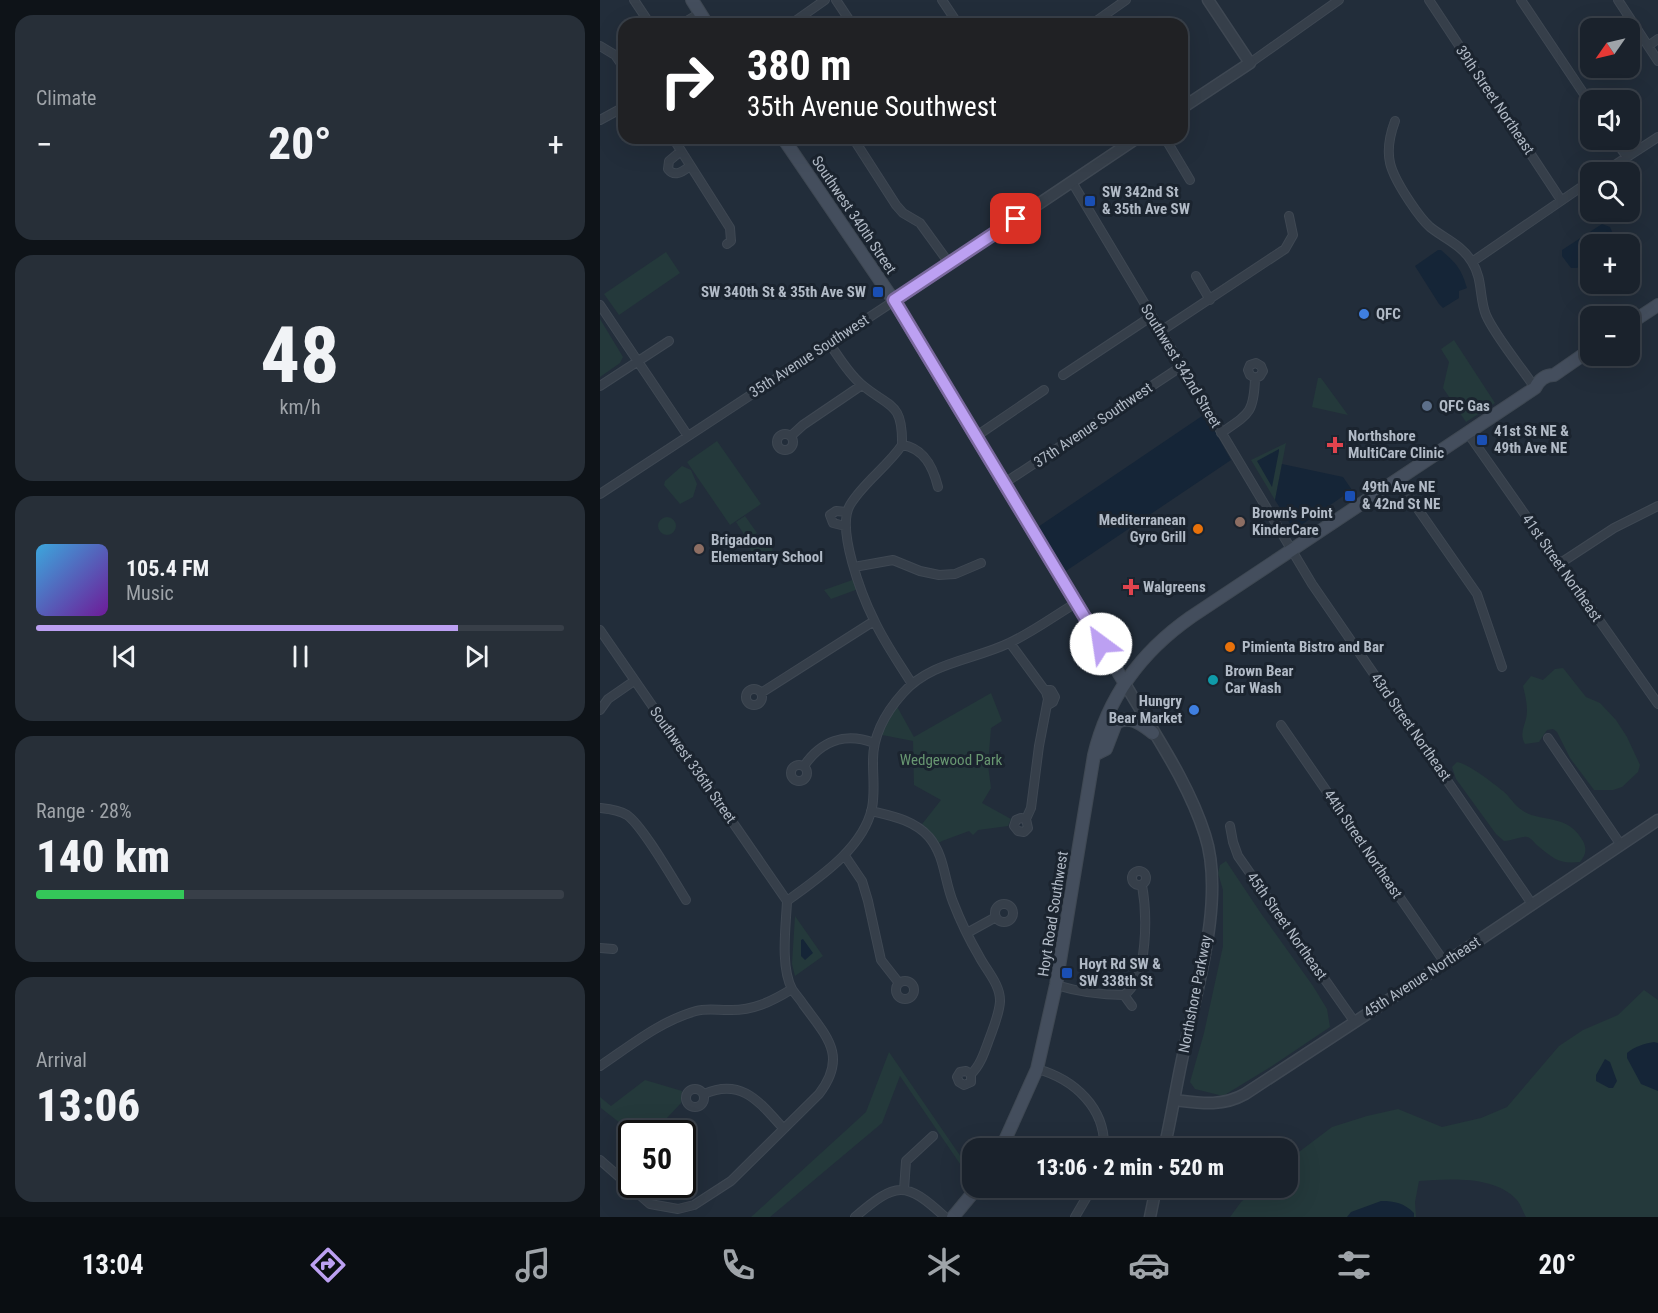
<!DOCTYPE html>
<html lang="en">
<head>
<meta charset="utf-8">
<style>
	:root { --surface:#1a222c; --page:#272f38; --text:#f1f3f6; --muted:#9fa4a9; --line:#383f48; --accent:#bca0f2 }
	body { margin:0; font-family:"Roboto Condensed",sans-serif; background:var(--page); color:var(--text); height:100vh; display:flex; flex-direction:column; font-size:22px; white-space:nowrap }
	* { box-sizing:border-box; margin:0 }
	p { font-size:20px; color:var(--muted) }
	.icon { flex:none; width:33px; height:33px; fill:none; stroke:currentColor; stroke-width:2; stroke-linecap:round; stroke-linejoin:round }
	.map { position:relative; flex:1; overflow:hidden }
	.sheet { display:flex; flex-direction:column; gap:15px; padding:15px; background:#0e1318; width:600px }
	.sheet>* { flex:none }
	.top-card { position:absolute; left:18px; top:18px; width:570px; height:126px; border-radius:18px; box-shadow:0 6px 24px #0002,0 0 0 2px var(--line); background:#202124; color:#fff; overflow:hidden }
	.needle { width:39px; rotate:236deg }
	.controls { position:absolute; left:980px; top:18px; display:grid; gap:12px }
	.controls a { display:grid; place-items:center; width:60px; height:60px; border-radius:12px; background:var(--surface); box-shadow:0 6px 24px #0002,0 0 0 2px var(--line); font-size:30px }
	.speed { position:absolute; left:18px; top:1120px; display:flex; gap:12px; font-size:30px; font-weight:700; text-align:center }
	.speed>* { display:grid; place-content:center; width:78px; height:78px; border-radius:50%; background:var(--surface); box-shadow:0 6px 24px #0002,0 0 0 2px var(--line); line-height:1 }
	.speed .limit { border:3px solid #111; border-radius:9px; background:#fff; color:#111 }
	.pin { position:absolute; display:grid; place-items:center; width:51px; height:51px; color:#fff; margin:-26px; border-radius:12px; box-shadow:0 3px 9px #0006 }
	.me { position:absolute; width:66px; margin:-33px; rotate:329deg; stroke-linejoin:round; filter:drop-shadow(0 0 4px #0008) }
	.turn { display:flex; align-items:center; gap:21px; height:126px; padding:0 30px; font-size:27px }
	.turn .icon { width:78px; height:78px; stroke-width:2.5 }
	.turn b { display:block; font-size:42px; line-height:51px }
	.big { font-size:45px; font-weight:800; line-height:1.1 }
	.sheet .card { flex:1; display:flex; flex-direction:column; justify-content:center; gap:9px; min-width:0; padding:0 21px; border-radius:18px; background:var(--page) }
	.sheet .dial { align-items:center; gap:0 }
	.dial b { font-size:78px; line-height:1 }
	.song { display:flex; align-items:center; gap:18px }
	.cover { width:72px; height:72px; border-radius:9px; background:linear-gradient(135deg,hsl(200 70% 55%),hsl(280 70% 35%)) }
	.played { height:6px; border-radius:3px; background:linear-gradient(90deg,var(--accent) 80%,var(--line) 80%) }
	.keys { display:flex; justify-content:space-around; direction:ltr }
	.heat { display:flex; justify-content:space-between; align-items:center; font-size:33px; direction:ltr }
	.charge { height:9px; border-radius:4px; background:linear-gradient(90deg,#34c759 28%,var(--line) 0) }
	.trip { position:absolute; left:362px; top:1138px; width:336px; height:60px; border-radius:18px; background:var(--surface); box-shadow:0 6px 24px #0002,0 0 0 2px var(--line); font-weight:800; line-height:60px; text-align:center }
	.tabs { display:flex; height:96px; justify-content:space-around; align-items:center; background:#0a0e12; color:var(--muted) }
	.tabs .icon { width:42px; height:42px }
	.tabs .on { color:var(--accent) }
	.tabs b { font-size:27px; color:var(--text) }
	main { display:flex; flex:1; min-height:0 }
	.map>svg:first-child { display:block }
	.green { fill:#24393b }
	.water { fill:#152537 }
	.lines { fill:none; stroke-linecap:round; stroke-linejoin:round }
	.minor-casing { stroke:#3f4853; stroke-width:10 }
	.tertiary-casing { stroke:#3f4853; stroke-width:13 }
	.secondary-casing { stroke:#3f4853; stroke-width:14 }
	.minor { stroke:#363f4a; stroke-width:8 }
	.tertiary { stroke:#363f4a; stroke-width:10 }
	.secondary { stroke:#444e5d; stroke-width:12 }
	.route-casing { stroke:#7a689d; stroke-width:15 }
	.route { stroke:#bca0f2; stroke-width:10 }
	.transit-dot { fill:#1a4fb4; stroke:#1b242f; stroke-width:2 }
	.shop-dot { fill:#3f7fe0; stroke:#1b242f; stroke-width:2 }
	.service-dot { fill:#5c6f8a; stroke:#1b242f; stroke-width:2 }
	.health-dot { fill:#e0444e; stroke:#1b242f; stroke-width:2 }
	.education-dot { fill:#8d6e63; stroke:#1b242f; stroke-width:2 }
	.food-dot { fill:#e8710a; stroke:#1b242f; stroke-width:2 }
	.culture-dot { fill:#0f9aa8; stroke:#1b242f; stroke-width:2 }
	.labels { text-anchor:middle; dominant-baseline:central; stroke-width:6; stroke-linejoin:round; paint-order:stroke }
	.street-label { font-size:15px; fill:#b1bac6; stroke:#1b242f }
	.poi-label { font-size:15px; font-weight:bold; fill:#b1bac6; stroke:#1b242f; text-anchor:start }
	.park-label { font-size:15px; fill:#689771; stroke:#1b242f }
</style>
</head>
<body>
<main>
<section class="sheet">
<div class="card"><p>Climate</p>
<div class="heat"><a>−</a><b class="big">20°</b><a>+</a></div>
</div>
<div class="card dial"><b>48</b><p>km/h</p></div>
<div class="card">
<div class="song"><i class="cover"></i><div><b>105.4 FM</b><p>Music</p></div></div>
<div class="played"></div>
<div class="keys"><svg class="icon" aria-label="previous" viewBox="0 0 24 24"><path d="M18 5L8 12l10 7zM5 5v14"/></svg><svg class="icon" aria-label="pause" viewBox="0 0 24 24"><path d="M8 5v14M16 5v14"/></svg><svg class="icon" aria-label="next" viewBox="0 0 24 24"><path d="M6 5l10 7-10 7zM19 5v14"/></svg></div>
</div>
<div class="card"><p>Range · 28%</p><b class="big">140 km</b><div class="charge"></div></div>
<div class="card"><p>Arrival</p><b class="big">13:06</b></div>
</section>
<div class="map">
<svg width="1058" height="1217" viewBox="0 0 1058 1217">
	<rect width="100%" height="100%" fill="#222d3a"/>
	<path class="green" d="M66 252 80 273 19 315 4 294Z
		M0 319 23 357 20 363 0 377Z
		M854 340 895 403 866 422 843 388 849 362 841 349Z
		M718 378H721L748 415 712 407Z
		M117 441 161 504 130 525 87 462Z
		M686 443 675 500 651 460Z
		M82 466 91 470 97 484 93 497 80 504 64 485 65 481Z
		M145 516 157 533 147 539 136 522Z
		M58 526a9 9 0 1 1 18 0a9 9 0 1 1-18 0Z
		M162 534 173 550 158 561 147 545Z
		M258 578 261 588 231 599 224 590Z
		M963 668 986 697 1000 703 1016 720 1027 737 1040 765 1038 772 1022 787 1013 790H994L970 758 957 732 953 729 947 730 939 742 925 744C918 732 927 724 927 711 927 703 925 694 923 686L931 676 943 680 955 669Z
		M391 693 402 721 391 728 388 765 391 788 382 803 411 819 408 826 378 830 373 835 369 831 342 841 335 845 319 828 341 800 314 785 313 741 277 734 295 703 314 737Z
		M857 762C869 764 893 783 903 791 909 796 913 803 919 808 939 825 966 811 983 841 987 849 986 855 980 862 959 864 954 859 938 846 934 843 932 838 927 837 922 836 912 841 904 841L896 834 856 779 852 767Z
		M626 861 660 912 713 986 727 1009 730 1027 672 1066 623 1096 595 1089 590 1082 604 1033 623 946V890L618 873 620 865Z
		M195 916 223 956 195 976 192 964Z
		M1044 990 1058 1000V1217H926C923 1212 921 1205 917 1200 895 1175 848 1179 819 1181L815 1202 816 1217H630L641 1202 657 1188H687V1161L732 1127 767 1116 798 1109 842 1127 881 1118 907 1107 959 1046 983 1030 1018 1015Z
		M289 1052 372 1173 371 1180 300 1076 282 1123 170 1217H151L266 1112Z
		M45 1080 82 1091 81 1103 52 1134H34L1 1108 0 1097 11 1106Z"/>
	<path class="water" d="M1002 224 1010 227 1016 241 1013 244H990V259L977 268H971L962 256V250Z
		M838 250H841C856 263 861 268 867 288L859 291V298L843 308 839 304 815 266Z
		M605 414 631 460 466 571 438 527Z
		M679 449V451L672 487 657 461Z
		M682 464 743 477 752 490 694 530 675 500Z
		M203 939 213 953 205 960 201 956V940Z
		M1054 1042 1058 1043V1091L1041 1084 1027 1058V1053C1036 1046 1043 1044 1054 1042Z
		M1005 1059 1010 1062 1017 1081 1013 1088H1009L996 1081V1075Z
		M781 1201C795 1201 804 1203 814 1213V1217H747L751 1212Z"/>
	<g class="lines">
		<g class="minor-casing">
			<path id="minor" d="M34 0 50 24
				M236 0 252 24
				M342 0 358 24
				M829 0 961 200
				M921 0 990 103
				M1018 0 1058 61
				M82 24 100 13
				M191 24 225 0
				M492 24 526 0
				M0 46 15 55 24 68
				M1048 46 1058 39
				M650 63 739 0
				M0 120 24 107
				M795 121C782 156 790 172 810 202 816 211 822 220 830 227 845 239 862 245 872 262 883 279 879 298 886 315 895 336 922 368 935 388
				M73 138 130 228 131 241 127 244
				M253 138 296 205 303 213 320 223 349 263
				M565 138 590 180
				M1015 140 1027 157
				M81 151 69 161 68 169C75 178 83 171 90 166
				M1004 172 1058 137
				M472 182 712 584 932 904
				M872 262 990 181
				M596 276 610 300
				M0 305 88 436
				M561 331 685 249 693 235 689 216
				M229 343C239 357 248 373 261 384 289 408 303 401 302 445 324 448 333 467 338 487
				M463 375 552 316
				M0 386 69 341
				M867 432 1058 704
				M621 433C649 414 654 413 655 378L660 376 663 371 661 366 656 363 650 365 648 370 650 375 655 378
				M177 442a8 8 0 1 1 16 0a8 8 0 1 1-16 0Z
				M191 436 203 425 262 385
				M375 437 444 390
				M302 445C287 467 263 483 250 505 236 529 262 596 274 620 284 642 299 663 312 684
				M797 479 877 594 902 667
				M403 484 582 366
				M0 494 294 301
				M245 526 233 523 230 515 236 511 247 512
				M959 564 1014 528 1058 506
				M254 567 293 560 320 571 339 575 355 574 381 563
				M0 630 187 901
				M410 643 446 692 448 699 439 746 431 808 426 819 428 828 424 832 418 831 414 826 416 820 421 818 426 819
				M146 697a8 8 0 1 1 16 0a8 8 0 1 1-16 0Z
				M445 690H451L455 697 453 702 448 705
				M161 693 274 621
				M0 710 8 699 34 681
				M681 725 845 963
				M948 738 1021 845
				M191 773a8 8 0 1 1 16 0a8 8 0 1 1-16 0Z
				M204 766C221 741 245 732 274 743
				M0 808C9 809 19 810 27 815 43 826 74 881 86 900
				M271 811C292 816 314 820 329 837 345 856 344 880 353 902 360 920 369 939 379 956 386 970 401 985 400 1002 399 1014 394 1026 390 1037 385 1050 381 1065 371 1074V1082L364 1085 359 1082 357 1077 360 1072 366 1071 371 1074
				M630 826 633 842 638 856 754 1021
				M245 856 262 881 268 901 281 960 299 983
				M532 878a7 7 0 1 1 14 0a7 7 0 1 1-14 0Z
				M187 901C218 878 263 849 272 808 275 793 273 778 273 763 272 736 285 713 303 693 330 662 374 660 409 643 433 632 454 616 476 603
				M395 913a9 9 0 1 1 18 0a9 9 0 1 1-18 0Z
				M367 933 396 917
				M0 948 13 949
				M296 990a9 9 0 1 1 18 0a9 9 0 1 1-18 0Z
				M456 985C479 992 500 995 524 995 549 978 547 913 542 885
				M524 995 532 1006
				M0 1066C30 1046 60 1021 96 1011 106 1008 117 1010 128 1010 152 1011 171 1002 192 989
				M437 1069C474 1079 506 1108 504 1149
				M86 1098a9 9 0 1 1 18 0a9 9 0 1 1-18 0Z
				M104 1094C142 1077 160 1103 183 1128
				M0 1160 50 1204 78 1209 94 1205 131 1181 219 1094C248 1056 227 1037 203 1004 200 999 195 994 192 989 180 966 186 926 187 901
				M304 1190 306 1161 333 1136
				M255 1217C296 1182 305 1180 345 1217
				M475 1217 492 1188"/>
		</g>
		<g class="tertiary-casing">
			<path id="tertiary" d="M582 108 650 63 608 0
				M294 301 537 138
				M524 682C553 732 588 781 605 835 625 896 598 985 585 1046 577 1080 572 1115 564 1149
				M575 1100C600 1103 622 1107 645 1094L845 963 1058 820
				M550 1217 556 1188"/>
		</g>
		<g class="secondary-casing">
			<path id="secondary" d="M92 0 107 24
				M183 138 294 301 524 682
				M1029 324 1058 305
				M494 755 506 749 516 723C530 714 542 725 553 733
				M401 1149 437 1069 456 985 494 755C508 696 541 652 591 617L935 388C939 380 945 375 954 375L990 350
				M353 1217 377 1188"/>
		</g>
		<use href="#minor" class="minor"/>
		<use href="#tertiary" class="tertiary"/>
		<use href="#secondary" class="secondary"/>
	</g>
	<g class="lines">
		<g class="route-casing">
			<path id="route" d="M416 219 294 300 501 644"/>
		</g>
		<use href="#route" class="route"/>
	</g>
	<g class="transit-dot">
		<rect x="484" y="195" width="12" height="12" rx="3"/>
		<rect x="272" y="286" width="12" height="12" rx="3"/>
		<rect x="876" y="434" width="12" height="12" rx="3"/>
		<rect x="744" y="490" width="12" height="12" rx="3"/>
		<rect x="461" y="967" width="12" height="12" rx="3"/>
	</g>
	<g class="shop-dot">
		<circle cx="764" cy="314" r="6"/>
		<circle cx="594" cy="710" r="6"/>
	</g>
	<circle class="service-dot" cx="827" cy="406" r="6"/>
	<g class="health-dot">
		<path d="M732 436h6v6h6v6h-6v6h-6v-6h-6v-6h6z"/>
		<path d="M528 578h6v6h6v6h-6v6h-6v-6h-6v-6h6z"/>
	</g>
	<g class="education-dot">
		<circle cx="640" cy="522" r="6"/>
		<circle cx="99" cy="549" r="6"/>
	</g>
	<g class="food-dot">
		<circle cx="598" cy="529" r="6"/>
		<circle cx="630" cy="647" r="6"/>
	</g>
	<circle class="culture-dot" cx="613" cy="680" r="6"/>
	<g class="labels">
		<g class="street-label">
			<text transform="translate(895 100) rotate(56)">39th Street Northeast</text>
			<text transform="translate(254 215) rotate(56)">Southwest 340th Street</text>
			<text transform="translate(209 356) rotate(-33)">35th Avenue Southwest</text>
			<text transform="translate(581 366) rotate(59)">Southwest 342nd Street</text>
			<text transform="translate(493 425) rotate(-34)">37th Avenue Southwest</text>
			<text transform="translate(962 568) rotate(55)">41st Street Northeast</text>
			<text transform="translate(811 727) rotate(55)">43rd Street Northeast</text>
			<text transform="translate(93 765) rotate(55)">Southwest 336th Street</text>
			<text transform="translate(763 844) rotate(56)">44th Street Northeast</text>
			<text transform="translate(453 914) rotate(-81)">Hoyt Road Southwest</text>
			<text transform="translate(687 926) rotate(55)">45th Street Northeast</text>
			<text transform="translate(822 977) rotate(-33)">45th Avenue Northeast</text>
			<text transform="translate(595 994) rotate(-79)">Northshore Parkway</text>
		</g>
		<g class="poi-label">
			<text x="502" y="192">SW 342nd St<tspan x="502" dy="17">&amp; 35th Ave SW</tspan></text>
			<text x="266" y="292" text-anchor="end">SW 340th St &amp; 35th Ave SW</text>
			<text x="776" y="314">QFC</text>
			<text x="839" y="406">QFC Gas</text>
			<text x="894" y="431">41st St NE &amp;<tspan x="894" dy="17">49th Ave NE</tspan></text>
			<text x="748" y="436">Northshore<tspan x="748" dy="17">MultiCare Clinic</tspan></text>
			<text x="762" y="487">49th Ave NE<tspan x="762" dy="17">&amp; 42nd St NE</tspan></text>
			<text x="652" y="513">Brown's Point<tspan x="652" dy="17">KinderCare</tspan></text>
			<text x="586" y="520" text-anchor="end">Mediterranean<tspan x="586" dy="17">Gyro Grill</tspan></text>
			<text x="111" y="540">Brigadoon<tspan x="111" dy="17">Elementary School</tspan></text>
			<text x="543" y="587">Walgreens</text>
			<text x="642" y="647">Pimienta Bistro and Bar</text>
			<text x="625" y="671">Brown Bear<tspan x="625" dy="17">Car Wash</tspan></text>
			<text x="582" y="701" text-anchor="end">Hungry<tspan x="582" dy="17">Bear Market</tspan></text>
			<text x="479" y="964">Hoyt Rd SW &amp;<tspan x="479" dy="17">SW 338th St</tspan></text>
		</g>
		<g class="park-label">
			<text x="351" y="760">Wedgewood Park</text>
		</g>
	</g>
</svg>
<div class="controls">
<a><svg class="needle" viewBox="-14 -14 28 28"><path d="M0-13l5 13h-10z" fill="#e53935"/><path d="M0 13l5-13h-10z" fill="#9fa4a9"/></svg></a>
<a><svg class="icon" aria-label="sound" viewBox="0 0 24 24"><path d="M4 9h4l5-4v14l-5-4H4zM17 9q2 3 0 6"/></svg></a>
<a><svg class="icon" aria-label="search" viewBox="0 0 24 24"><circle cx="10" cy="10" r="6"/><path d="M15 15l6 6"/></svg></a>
<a>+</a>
<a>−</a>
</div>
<div class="speed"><div class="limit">50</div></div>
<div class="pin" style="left:416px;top:219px;background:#d93025"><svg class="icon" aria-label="arrive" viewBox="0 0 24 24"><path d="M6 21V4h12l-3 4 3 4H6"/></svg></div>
<svg class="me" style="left:501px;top:644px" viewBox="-20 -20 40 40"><circle r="19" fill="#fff"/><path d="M0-13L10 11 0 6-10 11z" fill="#bca0f2"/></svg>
<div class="trip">13:06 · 2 min · 520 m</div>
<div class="top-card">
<div class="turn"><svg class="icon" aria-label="right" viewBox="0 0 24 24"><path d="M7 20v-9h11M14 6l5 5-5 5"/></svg><div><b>380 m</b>35th Avenue Southwest</div></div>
</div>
</div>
</main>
<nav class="tabs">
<b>13:04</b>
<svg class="icon on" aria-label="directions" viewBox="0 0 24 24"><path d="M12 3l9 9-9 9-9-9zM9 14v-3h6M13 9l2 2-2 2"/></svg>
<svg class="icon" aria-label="music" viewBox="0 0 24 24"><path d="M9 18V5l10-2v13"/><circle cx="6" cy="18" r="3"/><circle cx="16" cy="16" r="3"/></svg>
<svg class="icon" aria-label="phone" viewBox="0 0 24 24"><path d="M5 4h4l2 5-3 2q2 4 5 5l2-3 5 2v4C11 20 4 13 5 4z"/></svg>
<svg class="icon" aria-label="climate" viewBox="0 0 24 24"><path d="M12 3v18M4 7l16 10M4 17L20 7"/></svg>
<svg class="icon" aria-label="car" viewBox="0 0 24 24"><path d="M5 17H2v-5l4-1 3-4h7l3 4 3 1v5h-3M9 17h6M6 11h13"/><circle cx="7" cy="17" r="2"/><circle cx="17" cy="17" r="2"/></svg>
<svg class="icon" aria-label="filters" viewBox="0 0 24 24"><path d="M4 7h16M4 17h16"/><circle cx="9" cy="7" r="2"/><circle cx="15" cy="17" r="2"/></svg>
<b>20°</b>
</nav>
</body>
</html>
